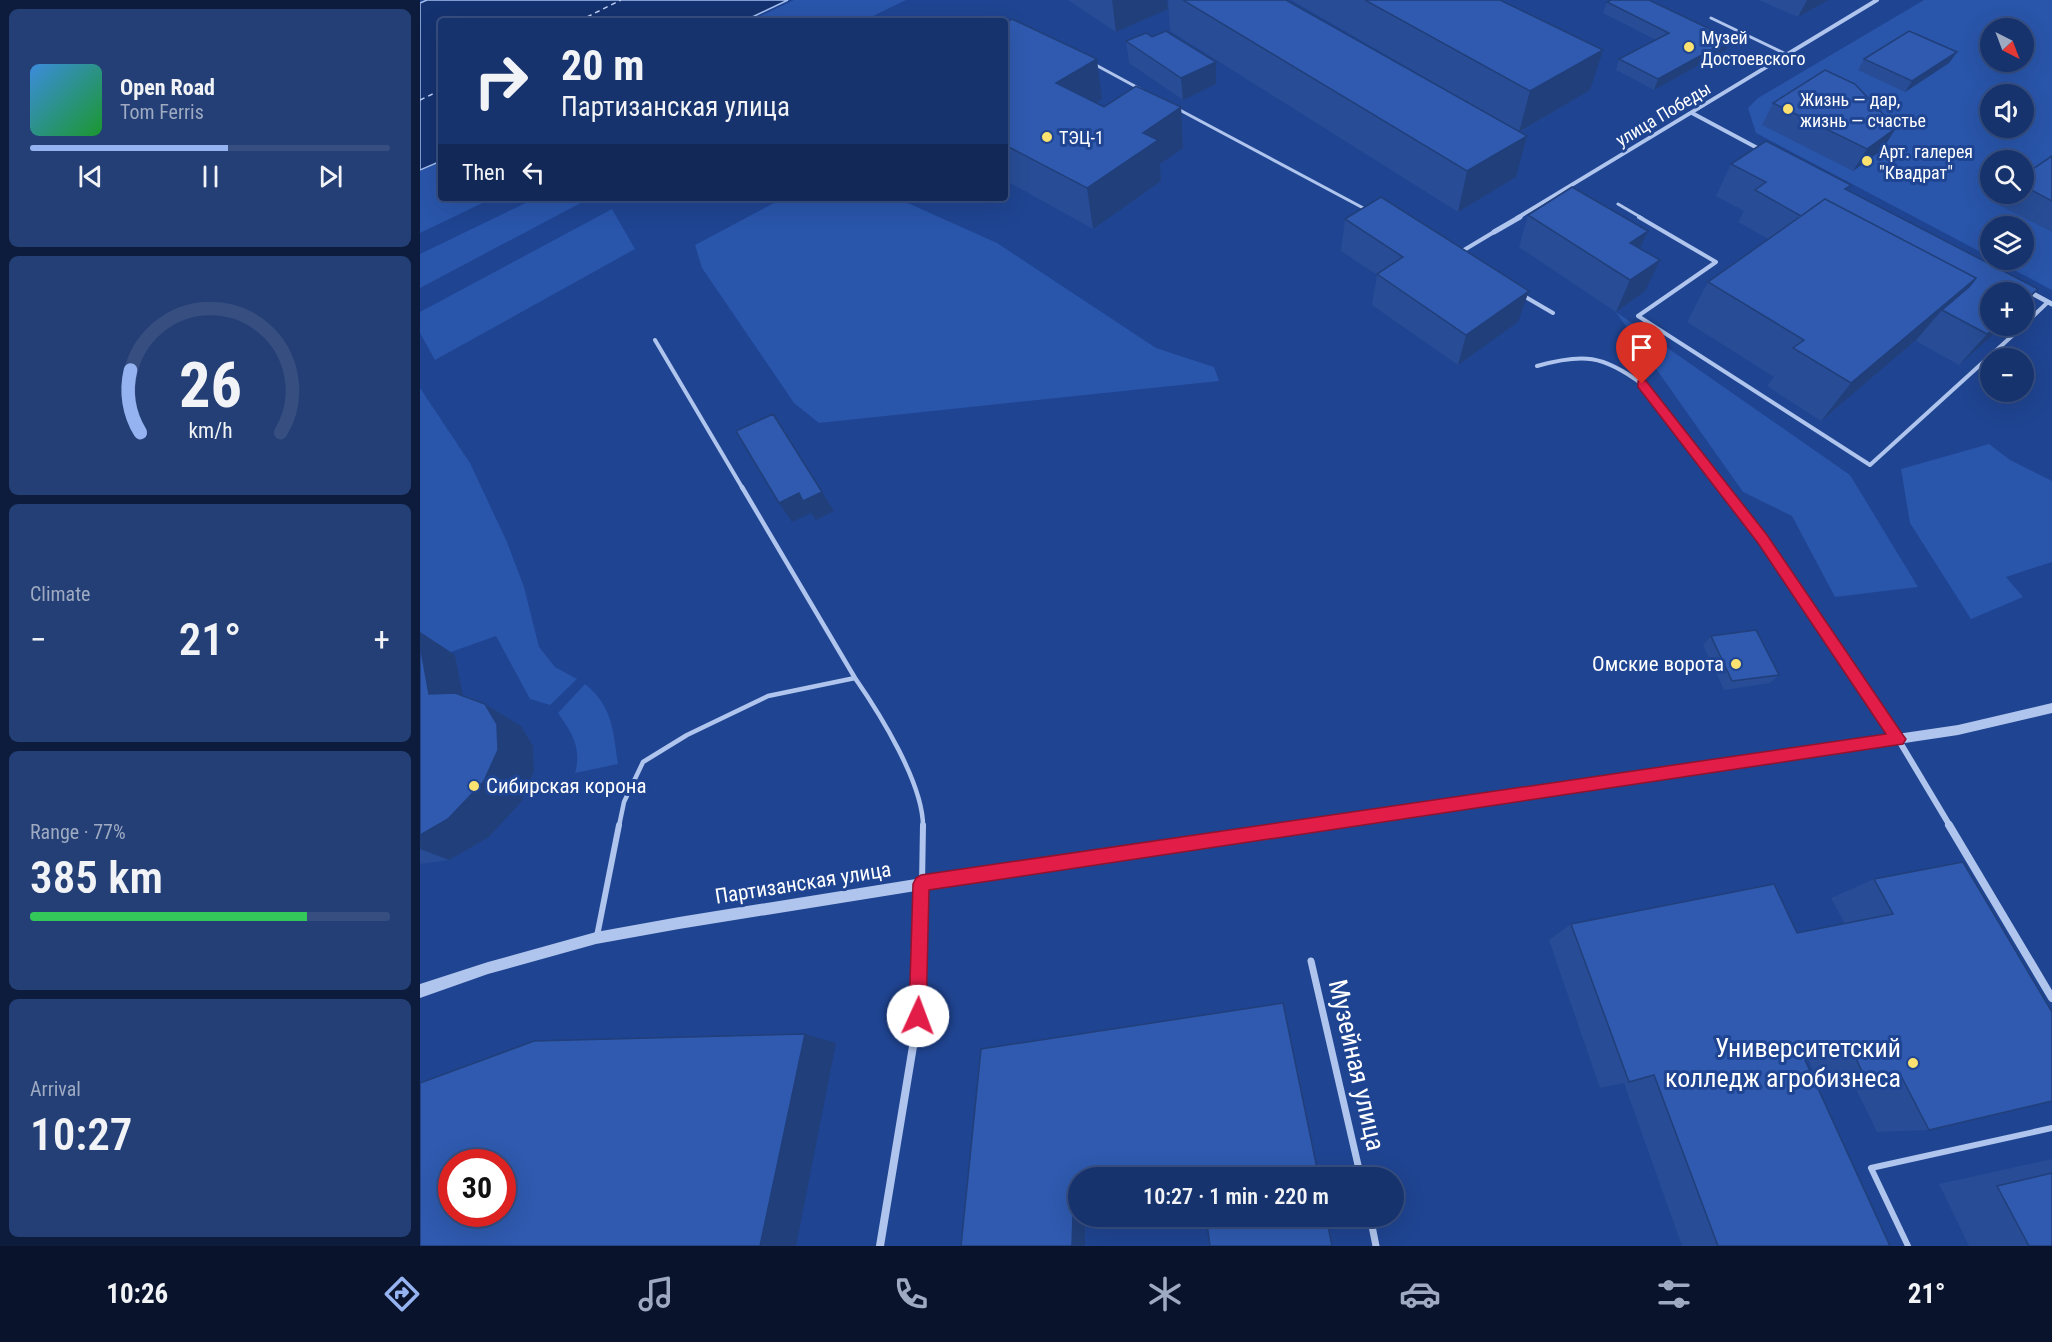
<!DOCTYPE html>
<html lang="en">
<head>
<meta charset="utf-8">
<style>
	:root { --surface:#17336d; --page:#243f75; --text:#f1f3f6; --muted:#9eaac2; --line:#364e80; --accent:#95b2f1 }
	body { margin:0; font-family:"Roboto Condensed",sans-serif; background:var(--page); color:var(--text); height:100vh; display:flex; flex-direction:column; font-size:22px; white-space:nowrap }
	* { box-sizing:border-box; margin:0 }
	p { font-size:20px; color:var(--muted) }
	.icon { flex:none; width:33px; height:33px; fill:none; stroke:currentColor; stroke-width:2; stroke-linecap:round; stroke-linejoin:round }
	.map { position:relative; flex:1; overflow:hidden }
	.panel { display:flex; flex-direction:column; gap:9px; padding:9px; background:#0d1c3c; width:420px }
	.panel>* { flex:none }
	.top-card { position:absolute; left:18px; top:18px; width:570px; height:183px; border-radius:6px; box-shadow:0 6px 24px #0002,0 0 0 2px var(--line); background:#17336d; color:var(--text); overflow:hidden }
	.needle { width:39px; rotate:138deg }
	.tools { position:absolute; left:1560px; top:18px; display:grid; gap:12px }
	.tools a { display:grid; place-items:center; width:54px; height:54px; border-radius:50%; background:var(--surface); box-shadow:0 6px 24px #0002,0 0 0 2px var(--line); font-size:30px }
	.speed { position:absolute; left:18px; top:1149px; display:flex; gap:12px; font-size:30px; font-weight:700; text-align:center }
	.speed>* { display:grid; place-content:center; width:78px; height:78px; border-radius:50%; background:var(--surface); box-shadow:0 6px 24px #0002,0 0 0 2px var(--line); line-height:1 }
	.speed .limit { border:9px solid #d22; background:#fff; color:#111 }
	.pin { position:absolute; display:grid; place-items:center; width:51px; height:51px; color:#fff; margin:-62px -26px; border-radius:50% 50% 50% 0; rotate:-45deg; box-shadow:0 0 6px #0007 }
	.pin .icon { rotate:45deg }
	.me { position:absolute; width:66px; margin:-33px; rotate:2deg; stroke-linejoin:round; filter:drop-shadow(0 0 4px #0008) }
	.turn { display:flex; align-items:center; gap:21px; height:126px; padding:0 24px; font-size:27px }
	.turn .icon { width:78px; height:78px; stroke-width:2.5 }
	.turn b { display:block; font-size:42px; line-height:51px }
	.then { display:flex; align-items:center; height:57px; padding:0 24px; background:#0003; gap:12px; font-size:22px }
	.big { font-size:45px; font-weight:600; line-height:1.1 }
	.panel .tile { flex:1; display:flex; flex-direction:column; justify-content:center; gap:9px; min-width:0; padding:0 21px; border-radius:9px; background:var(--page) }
	.panel .dial { align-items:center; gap:0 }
	.dial svg { height:156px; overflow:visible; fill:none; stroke:var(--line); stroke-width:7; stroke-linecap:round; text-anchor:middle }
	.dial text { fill:var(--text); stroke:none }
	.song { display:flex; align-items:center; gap:18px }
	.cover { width:72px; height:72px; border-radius:9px; background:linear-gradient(135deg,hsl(210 70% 55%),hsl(130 70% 35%)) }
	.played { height:6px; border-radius:3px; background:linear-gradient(90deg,var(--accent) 55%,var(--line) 55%) }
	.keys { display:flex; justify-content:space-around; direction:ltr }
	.heat { display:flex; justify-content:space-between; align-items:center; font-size:33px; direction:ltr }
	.charge { height:9px; border-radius:4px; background:linear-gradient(90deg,#34c759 77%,var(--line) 0) }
	.trip { position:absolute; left:648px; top:1167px; width:336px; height:60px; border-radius:30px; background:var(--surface); box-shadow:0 6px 24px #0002,0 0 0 2px var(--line); font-weight:600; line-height:60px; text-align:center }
	.tabs { display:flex; height:96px; justify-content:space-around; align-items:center; background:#09142c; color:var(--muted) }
	.tabs .icon { width:42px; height:42px }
	.tabs .selected { color:var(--accent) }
	.tabs b { font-size:27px; color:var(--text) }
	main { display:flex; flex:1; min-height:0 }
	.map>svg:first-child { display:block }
	.green { fill:#2955aa; fill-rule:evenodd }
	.water { fill:#153270; stroke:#a3beef; stroke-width:1.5 }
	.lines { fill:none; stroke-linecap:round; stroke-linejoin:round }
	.ferry { stroke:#bcd0f4; stroke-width:1.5; stroke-dasharray:5 4; stroke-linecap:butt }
	.service-far3 { stroke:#b0c5ed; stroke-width:3 }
	.service-far2 { stroke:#b0c5ed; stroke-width:4 }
	.service-far1 { stroke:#b0c5ed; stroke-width:4.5 }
	.service { stroke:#b0c5ed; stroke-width:6 }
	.pedestrian { stroke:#b0c5ed; stroke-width:7 }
	.minor-far3 { stroke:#b0c5ed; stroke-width:4 }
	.minor-far2 { stroke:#b0c5ed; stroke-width:5 }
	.minor-far1 { stroke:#b0c5ed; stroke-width:6 }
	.minor { stroke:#b0c5ed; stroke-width:8 }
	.tertiary { fill:#b0c5ed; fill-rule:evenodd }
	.wall { fill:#284d96 }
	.shaded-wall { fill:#213f7a }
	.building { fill:#2f5aaf; stroke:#213f7a; stroke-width:1.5; fill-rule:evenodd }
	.route { fill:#e11d48; stroke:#92132f; stroke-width:1.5 }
	.poi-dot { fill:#fbe270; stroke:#1f4491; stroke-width:2 }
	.labels { text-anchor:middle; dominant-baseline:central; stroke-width:6; stroke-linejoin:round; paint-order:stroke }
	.far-poi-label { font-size:18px; fill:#fff; stroke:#1f4491; text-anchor:start }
	.far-street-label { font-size:18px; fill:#fff; stroke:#1f4491 }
	.poi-label { font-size:21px; fill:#fff; stroke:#1f4491; text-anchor:end }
	.street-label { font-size:21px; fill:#fff; stroke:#1f4491 }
	.near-poi-label { font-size:26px; fill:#fff; stroke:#1f4491; text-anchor:end }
	.near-street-label { font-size:26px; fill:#fff; stroke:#1f4491 }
</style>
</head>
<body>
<main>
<section class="panel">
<div class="tile">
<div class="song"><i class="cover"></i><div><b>Open Road</b><p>Tom Ferris</p></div></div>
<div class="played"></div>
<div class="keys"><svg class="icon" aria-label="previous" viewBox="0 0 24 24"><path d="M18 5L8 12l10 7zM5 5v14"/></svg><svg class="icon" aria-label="pause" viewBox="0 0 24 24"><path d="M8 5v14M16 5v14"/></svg><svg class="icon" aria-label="next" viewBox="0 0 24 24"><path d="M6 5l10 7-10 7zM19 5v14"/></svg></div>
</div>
<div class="tile dial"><svg viewBox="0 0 100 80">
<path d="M14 69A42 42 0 1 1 86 69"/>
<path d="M14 69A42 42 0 0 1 9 37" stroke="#95b2f1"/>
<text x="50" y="56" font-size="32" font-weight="700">26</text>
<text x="50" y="72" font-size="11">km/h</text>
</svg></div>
<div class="tile"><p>Climate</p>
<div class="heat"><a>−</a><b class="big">21°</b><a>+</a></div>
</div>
<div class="tile"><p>Range · 77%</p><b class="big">385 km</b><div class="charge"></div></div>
<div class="tile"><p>Arrival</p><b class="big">10:27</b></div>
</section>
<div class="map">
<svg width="1632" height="1246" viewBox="0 0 1632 1246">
	<rect width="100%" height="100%" fill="#1f4491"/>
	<path class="green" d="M374 0H486L443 21H330Z
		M1504 0H1632V290L1575 260H1604V226H1570V257L1336 133 1328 108 1338 98ZM1570 28H1604V62H1570ZM1570 94H1604V128H1570ZM1570 160H1604V194H1570Z
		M21 161V198H73L0 233V171Z
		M116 198H170L0 288V254Z
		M363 198H464L490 204 577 243 736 348 794 367 799 381 399 423 374 403 282 268 275 245Z
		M192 209 215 249 15 360 0 333V312Z
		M1196 312 1430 475 1498 587 1415 597 1372 516 1323 492Z
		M0 388 50 463 87 542 104 587 119 647 135 667 157 679 130 705 110 699 76 636 0 663Z
		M1569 444 1590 460 1632 481V562L1586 577 1603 597 1551 619 1490 523 1481 469Z
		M165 684C193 706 193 731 198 764L155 773C162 748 152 733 138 713Z"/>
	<path class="water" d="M7 0H368L324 21H21V161L0 170V3Z"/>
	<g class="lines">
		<path class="ferry" d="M159 21 201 0
			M0 100 21 90"/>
		<path class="service-far3" d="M1291 18 1366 54
			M674 64 722 90
			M756 108 947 210
			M1198 204 1222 218"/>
		<path class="service-far2" d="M1219 217 1296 262 1218 316 1450 465 1603 326
			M1039 253 1074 232
			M1102 295 1133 313
			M1604 325 1628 302
			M235 340 323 489
			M1117 366C1163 353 1183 355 1222 384L1304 489"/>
		<path class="service-far1" d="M322 487 435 678
			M1303 487 1343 539 1477 737
			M199 826 204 802 223 762 267 735 348 696 435 678C460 714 503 783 503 826"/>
		<path class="service" d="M502 884 503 825
			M177 936 199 825
			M1488 1246 1451 1168 1632 1128"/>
		<path class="pedestrian" d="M891 961 941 1178
			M950 1216 956 1246"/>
		<path class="minor-far3" d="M1272 113 1343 151
			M1097 218 1457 0"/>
		<path class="minor-far2" d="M1074 232 1100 217
			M1606 290 1632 304"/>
		<path class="minor-far1" d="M1478 739 1530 826"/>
		<path class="minor" d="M1529 825 1632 998
			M460 1246 498 1016 502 884"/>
		<path class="tertiary" d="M1632 703V713L1538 735 502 890 259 929 176 944 68 974 0 998V984L68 962 176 932 259 917 502 878 1538 725Z"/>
	</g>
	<path class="wall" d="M648 0H747L748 9 696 32Z
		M748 0H866L1056 107 871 0H1080L1170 90 1100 132 1107 136 1096 177 1038 212 750 31Z
		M1339 0H1408L1378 17Z
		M1187 2 1311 39 1306 50 1234 90 1196 70 1199 59 1236 40 1183 13Z
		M585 23 682 99 676 103 684 107H761L763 148 740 164 741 181 673 229 585 180Z
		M732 37 796 62V84L763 100 709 63 706 41Z
		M1537 52 1529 63 1485 92 1438 70 1444 59Z
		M1353 103 1476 128 1462 150 1433 171 1342 125Z
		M1632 156V232L1577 204 1585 194H1604V175Z
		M1311 164 1428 190 1570 326H1583L1539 365 1496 341 1497 339 1401 421 1347 386 1354 377 1267 322 1288 282 1348 239 1318 222 1324 211 1296 196Z
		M1108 215 1228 231 1220 248 1225 291 1196 312 1099 247Z
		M925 219 1098 322 1038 365 952 305 957 275 921 251Z
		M0 632 35 655 43 696 65 704 101 726 113 746 114 771 102 801 69 837 29 860 0 864Z
		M1291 636 1359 675 1350 683 1304 690 1283 645Z
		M1543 862 1509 1130 1457 1132 1432 1081 1400 1086 1388 1059 1385 1060 1470 1246H1262L1204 1083 1180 1088 1129 940 1151 924 1377 933 1425 924 1411 898 1454 879Z
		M1632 1159V1246H1549L1519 1184Z"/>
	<path class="shaded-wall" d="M692 0H747L748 9 696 32Z
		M1387 0H1408L1378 17Z
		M1311 39 1306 50 1234 90 1238 79Z
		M1183 50 1170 90 1099 132 1110 91Z
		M1537 52 1529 63 1485 92 1492 81Z
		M677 59 682 99 642 124 636 83Z
		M796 62V84L763 100 761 78Z
		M761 107 763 148 740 164 741 181 673 229 667 188 723 133Z
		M1476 128 1462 150 1433 171 1447 149Z
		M1107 136 1096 177 1038 212 1047 171Z
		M1228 231 1214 262 1210 243Z
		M1240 260 1225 291 1196 312 1210 280Z
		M1556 278 1527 313 1522 310 1497 339 1401 421 1431 383Z
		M1618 289 1604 305V302Z
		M1109 291 1098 322 1038 365 1046 335Z
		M1577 326H1583L1539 365 1567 334Z
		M402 492 414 511 396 520 391 513 372 522 359 503 379 493Z
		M0 632 35 655 47 716 9 694 0 644Z
		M65 704 101 726 113 746 114 771 102 801 69 837 29 860 0 849V835Z
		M385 1034 416 1043 376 1246H340Z
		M658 1214V1216H665V1246H652L653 1216Z"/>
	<path class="building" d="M763 0H866L1107 136 1047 171Z
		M945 0H1080L1183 50 1110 91Z
		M1191 0H1229L1311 39 1238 79 1199 59 1249 33 1187 2Z
		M592 19 677 59 636 83 684 107 716 86 761 107 723 133 738 140 667 188 585 145V23Z
		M746 31 796 62 761 78 706 41 726 33 732 37Z
		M1489 31 1537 52 1492 81 1444 59Z
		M1405 70 1435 84 1476 128 1447 149 1353 103Z
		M1346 141 1431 185 1425 189 1618 289 1604 302V292H1570V326H1577L1567 334 1522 310 1549 287 1556 278 1405 199 1381 216 1335 190 1346 182 1311 164Z
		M1632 156V201L1604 186V175Z
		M1152 187 1228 231 1210 243 1240 260 1210 280 1108 215Z
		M961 197 1109 291 1046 335 957 274 983 257 925 219Z
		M1405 199 1556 278 1431 383 1373 348 1384 340 1288 282Z
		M353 414 402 492 383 501 379 493 359 503 316 431Z
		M1336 630 1359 675 1312 681 1291 636Z
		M0 644 9 694 35 693 65 704 77 724 78 750 64 781 28 819 0 835Z
		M1543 862 1632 1012V1101L1509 1130 1479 1072 1446 1080 1432 1050 1385 1060 1470 1246H1298L1234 1075 1209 1082 1151 924 1354 884 1377 933 1473 914 1454 879Z
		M863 1003 899 1178H658V1215L653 1216 652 1246H541L561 1049Z
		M385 1034 340 1246H0V1083L114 1041ZM32 1162H82V1214H32Z
		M1632 1173V1246H1609L1577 1186Z
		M786 1216H906L912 1246H790Z"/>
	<path class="route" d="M1222 380 1226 381 1347 535 1483 735 1486 739 1483 744 509 890 506 1016 504 1022 498 1025 491 1022 489 1016 493 884 496 878 501 875 1466 734 1338 543 1218 387V381Z"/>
	<g class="poi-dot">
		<circle cx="1269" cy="47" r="6"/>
		<circle cx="1368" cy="109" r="6"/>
		<circle cx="627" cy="137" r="6"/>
		<circle cx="1447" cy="161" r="6"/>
		<circle cx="1316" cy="664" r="6"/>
		<circle cx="54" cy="786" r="6"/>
		<circle cx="1493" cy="1063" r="6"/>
	</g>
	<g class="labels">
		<g class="far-poi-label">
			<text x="1281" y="37">Музей<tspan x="1281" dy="21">Достоевского</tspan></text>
			<text x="1380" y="99">Жизнь — дар,<tspan x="1380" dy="21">жизнь — счастье</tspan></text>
			<text x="639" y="137">ТЭЦ-1</text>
			<text x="1459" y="151">Арт. галерея<tspan x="1459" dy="21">"Квадрат"</tspan></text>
		</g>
		<g class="far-street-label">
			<text transform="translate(1243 114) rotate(-31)">улица Победы</text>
		</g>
		<g class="poi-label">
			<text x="1304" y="664">Омские ворота</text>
			<text x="66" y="786" text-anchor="start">Сибирская корона</text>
		</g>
		<g class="street-label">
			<text transform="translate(383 883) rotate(-9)">Партизанская улица</text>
		</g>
		<g class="near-poi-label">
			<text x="1481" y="1048">Университетский<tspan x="1481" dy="30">колледж агробизнеса</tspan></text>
		</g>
		<g class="near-street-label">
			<text transform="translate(937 1065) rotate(77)">Музейная улица</text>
		</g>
	</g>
</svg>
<div class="tools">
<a><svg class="needle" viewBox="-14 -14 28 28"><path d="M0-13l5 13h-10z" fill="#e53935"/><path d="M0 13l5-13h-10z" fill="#9eaac2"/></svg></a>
<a><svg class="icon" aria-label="sound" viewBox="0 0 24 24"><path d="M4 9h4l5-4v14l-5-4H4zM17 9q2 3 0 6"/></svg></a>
<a><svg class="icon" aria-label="search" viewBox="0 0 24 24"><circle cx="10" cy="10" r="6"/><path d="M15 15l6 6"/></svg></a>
<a><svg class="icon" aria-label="layers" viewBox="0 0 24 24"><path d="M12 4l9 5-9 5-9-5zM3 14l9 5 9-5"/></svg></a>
<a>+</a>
<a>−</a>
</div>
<div class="speed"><div class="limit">30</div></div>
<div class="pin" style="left:1222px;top:384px;background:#d93025"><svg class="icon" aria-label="arrive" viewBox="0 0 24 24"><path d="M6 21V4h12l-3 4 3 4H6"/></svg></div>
<svg class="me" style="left:498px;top:1016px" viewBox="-20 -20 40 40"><circle r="19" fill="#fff"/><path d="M0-13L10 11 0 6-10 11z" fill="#e11d48"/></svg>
<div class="trip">10:27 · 1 min · 220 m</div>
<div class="top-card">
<div class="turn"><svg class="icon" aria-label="right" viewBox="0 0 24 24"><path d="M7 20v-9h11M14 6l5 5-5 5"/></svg><div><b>20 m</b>Партизанская улица</div></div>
<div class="then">Then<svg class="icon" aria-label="left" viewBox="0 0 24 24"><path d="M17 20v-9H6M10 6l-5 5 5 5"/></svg></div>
</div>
</div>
</main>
<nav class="tabs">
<b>10:26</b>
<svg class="icon selected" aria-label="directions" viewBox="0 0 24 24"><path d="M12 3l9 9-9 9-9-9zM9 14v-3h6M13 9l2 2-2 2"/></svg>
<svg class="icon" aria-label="music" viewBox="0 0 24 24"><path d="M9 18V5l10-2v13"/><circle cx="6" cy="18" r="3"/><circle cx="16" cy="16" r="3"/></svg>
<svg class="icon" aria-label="phone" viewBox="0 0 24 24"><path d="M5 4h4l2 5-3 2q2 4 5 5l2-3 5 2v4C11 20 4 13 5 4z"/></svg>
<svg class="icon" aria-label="climate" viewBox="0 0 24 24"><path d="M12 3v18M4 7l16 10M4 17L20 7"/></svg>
<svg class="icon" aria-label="car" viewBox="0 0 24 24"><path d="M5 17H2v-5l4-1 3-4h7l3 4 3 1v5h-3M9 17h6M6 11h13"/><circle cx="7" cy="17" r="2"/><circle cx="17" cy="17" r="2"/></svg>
<svg class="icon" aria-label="filters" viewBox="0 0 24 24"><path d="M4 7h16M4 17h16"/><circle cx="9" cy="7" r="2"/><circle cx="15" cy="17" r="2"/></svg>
<b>21°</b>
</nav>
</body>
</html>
